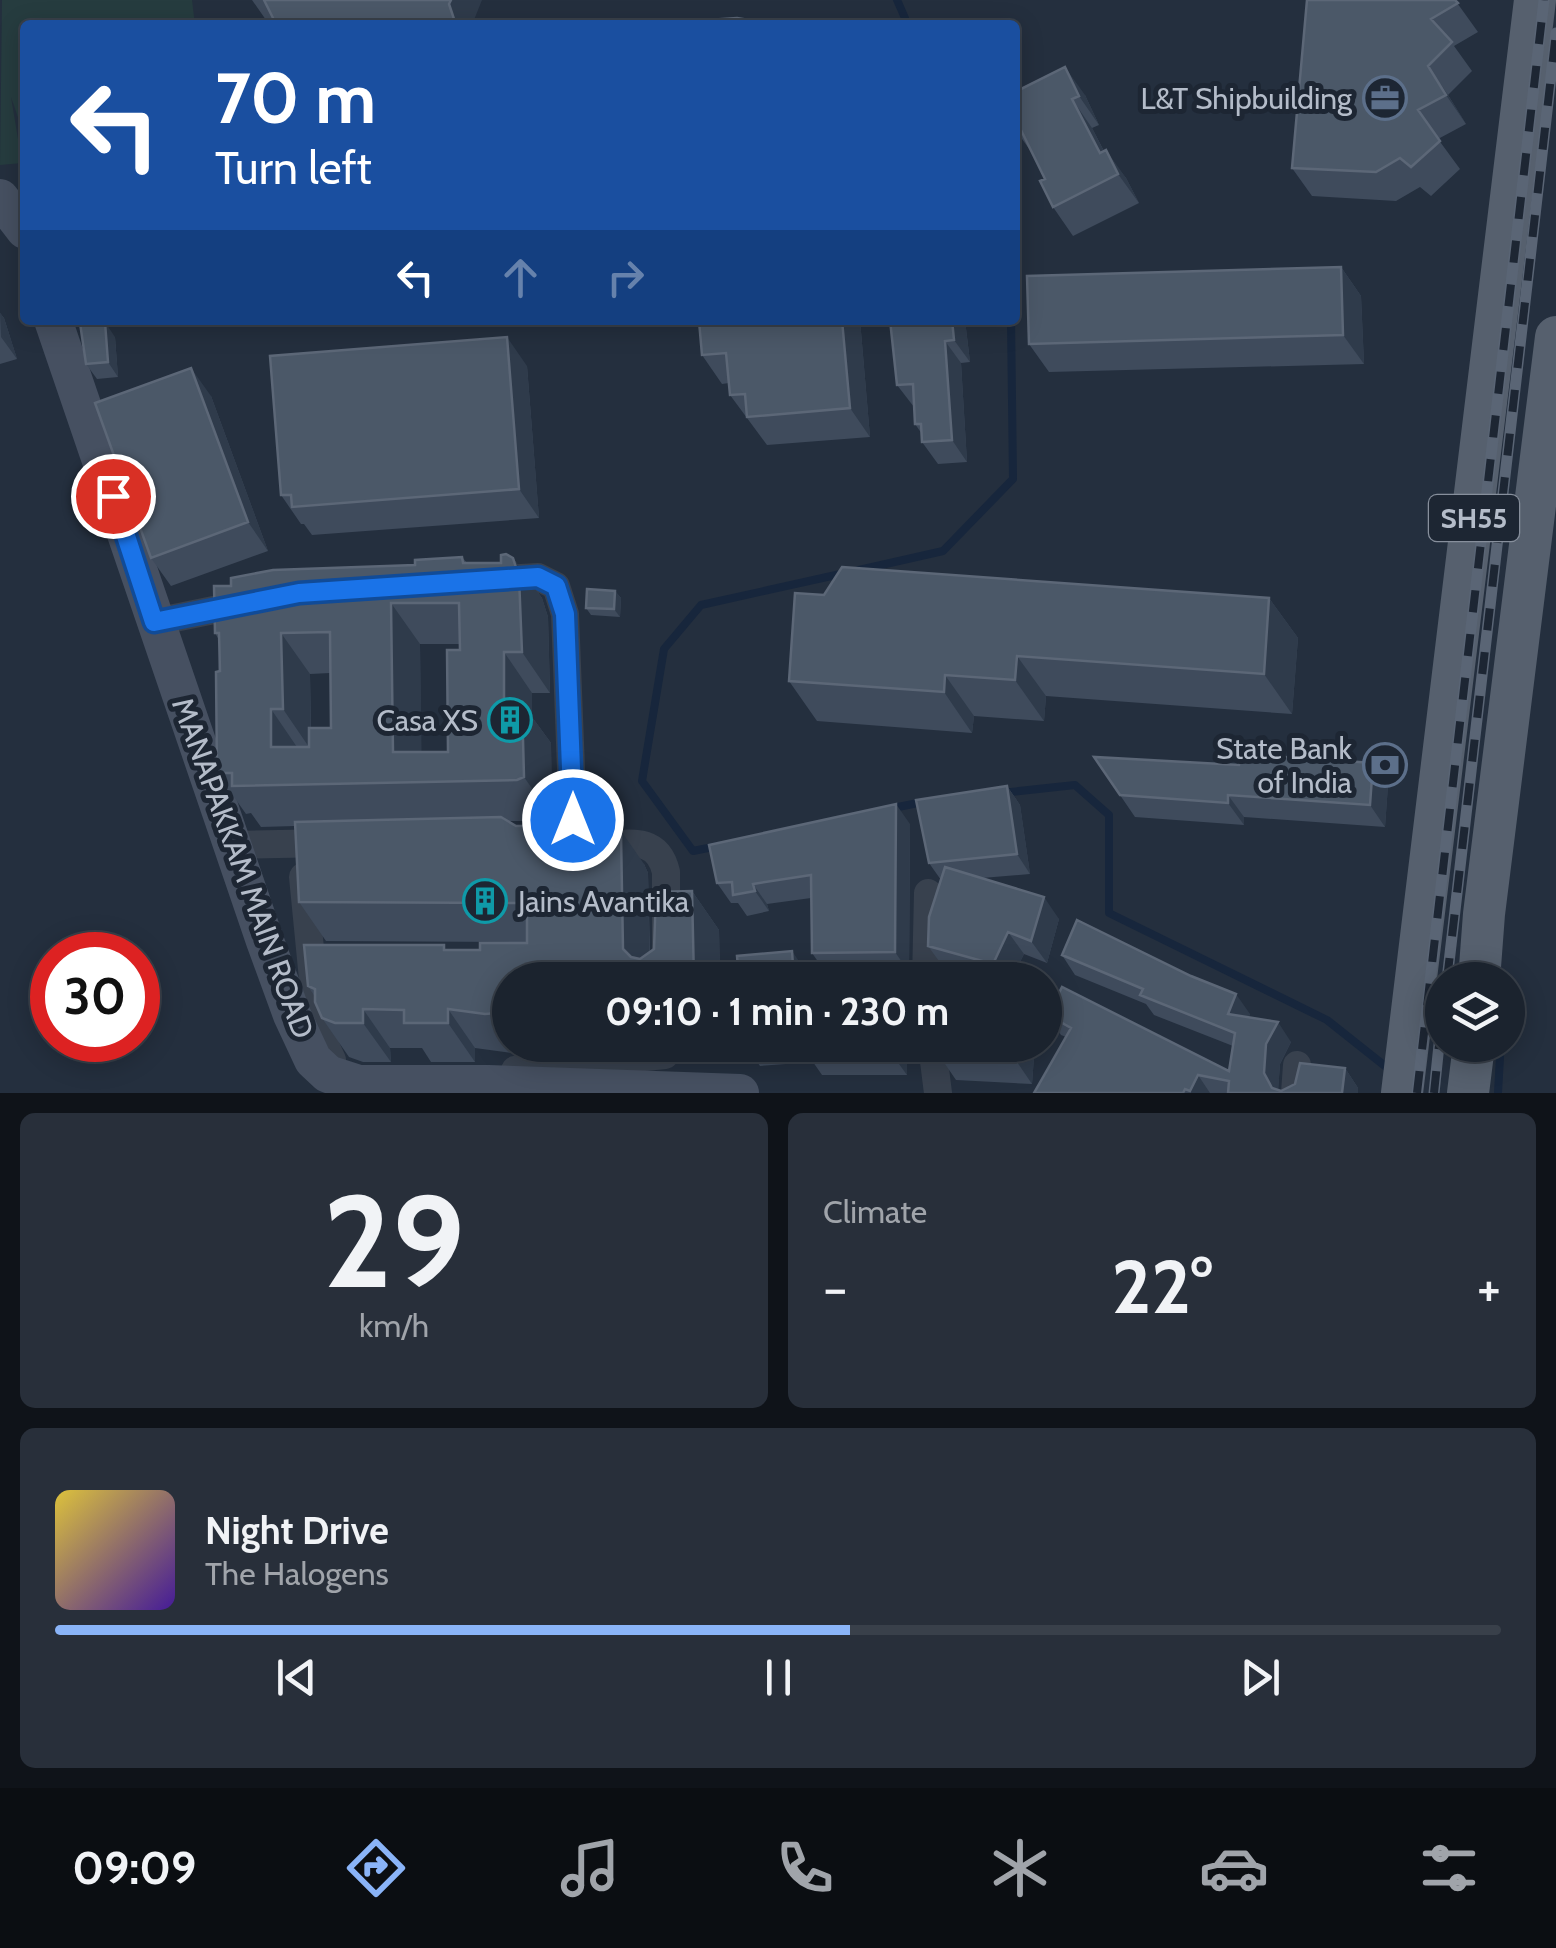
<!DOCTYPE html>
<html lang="en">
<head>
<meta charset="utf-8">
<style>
	:root { --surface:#1b232e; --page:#282f3a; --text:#f1f3f6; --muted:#a0a4aa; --line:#39404a; --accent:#8ab4f8 }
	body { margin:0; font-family:Cabin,sans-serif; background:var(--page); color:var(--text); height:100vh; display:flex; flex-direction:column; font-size:38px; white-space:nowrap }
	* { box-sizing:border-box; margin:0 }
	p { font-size:32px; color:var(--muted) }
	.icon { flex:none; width:55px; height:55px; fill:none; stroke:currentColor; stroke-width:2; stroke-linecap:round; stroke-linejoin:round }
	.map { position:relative; height:1093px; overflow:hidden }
	.panel { display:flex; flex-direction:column; gap:20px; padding:20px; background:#0f1319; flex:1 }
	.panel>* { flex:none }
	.guide { position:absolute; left:20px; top:20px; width:1000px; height:305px; border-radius:10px; box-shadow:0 5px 25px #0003,0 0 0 2px var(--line); background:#1a4fa0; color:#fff; overflow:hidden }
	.controls { position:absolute; left:1425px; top:962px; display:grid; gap:20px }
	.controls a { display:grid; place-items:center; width:100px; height:100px; border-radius:50%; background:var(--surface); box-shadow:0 5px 25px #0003,0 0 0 2px var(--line); font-size:50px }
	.speed { position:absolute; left:30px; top:932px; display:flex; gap:20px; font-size:50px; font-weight:700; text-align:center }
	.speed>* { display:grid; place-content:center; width:130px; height:130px; border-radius:50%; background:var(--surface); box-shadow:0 5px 25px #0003,0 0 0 2px var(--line); line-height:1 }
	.speed .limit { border:15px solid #d22; background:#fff; color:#111 }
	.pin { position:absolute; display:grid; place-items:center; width:85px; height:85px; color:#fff; margin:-42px; border:5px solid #fff; border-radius:50%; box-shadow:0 2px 10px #0007 }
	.me { position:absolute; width:110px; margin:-55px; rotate:0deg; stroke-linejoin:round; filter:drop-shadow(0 0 8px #0008) }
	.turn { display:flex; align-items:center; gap:35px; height:210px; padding:0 30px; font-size:45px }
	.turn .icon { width:130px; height:130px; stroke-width:2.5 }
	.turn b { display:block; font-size:70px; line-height:85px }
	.lanes { display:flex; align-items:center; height:95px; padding:0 30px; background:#0003; justify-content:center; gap:50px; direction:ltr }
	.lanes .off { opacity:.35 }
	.big { font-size:75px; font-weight:700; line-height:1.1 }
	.panel .widget { flex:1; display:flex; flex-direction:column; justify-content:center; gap:15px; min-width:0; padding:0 35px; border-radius:15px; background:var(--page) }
	.panel .dial { align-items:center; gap:0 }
	.dial b { font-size:130px; line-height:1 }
	.song { display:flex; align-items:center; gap:30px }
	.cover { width:120px; height:120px; border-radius:15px; background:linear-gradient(135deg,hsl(50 70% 55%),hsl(260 70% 35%)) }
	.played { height:10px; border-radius:5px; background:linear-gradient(90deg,var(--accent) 55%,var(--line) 55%) }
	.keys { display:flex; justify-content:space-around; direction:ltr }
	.heat { display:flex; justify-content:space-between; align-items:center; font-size:55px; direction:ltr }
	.panel .tiles { flex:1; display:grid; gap:20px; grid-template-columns:1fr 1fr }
	.widget:last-child { grid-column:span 2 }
	.trip { position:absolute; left:492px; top:962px; width:570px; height:100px; border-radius:50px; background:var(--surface); box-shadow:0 5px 25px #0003,0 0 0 2px var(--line); font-weight:700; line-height:100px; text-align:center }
	.dock { display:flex; height:160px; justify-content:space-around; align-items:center; background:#0b0e12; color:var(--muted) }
	.dock .icon { width:70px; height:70px }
	.dock .current { color:var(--accent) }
	.dock b { font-size:45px; color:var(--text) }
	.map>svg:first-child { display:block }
	.green { fill:#263c3f }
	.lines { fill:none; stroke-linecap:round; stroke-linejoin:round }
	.stream { stroke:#17263c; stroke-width:8 }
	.street { stroke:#38414e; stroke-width:28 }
	.secondary { stroke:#465061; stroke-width:38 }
	.primary { stroke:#56606e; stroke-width:42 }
	.rail-casing { stroke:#5a6575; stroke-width:11 }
	.rail { stroke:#1d2633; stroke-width:8; stroke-dasharray:22; stroke-linecap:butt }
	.wall { fill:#3f4b5c; fill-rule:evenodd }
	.shaded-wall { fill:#2f3b4b }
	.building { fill:#4b5868; stroke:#5c6777; stroke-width:2.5; fill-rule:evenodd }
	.route-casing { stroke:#114b97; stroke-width:25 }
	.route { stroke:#1a73e8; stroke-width:18 }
	.labels { text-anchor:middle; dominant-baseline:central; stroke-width:10; stroke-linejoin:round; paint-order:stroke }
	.shield { fill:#1d2633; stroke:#878f9c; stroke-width:2.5 }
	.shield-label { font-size:28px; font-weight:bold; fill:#b4bcc9 }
	.poi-label { font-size:30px; fill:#b4bcc9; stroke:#1d2633; text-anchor:end }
	.street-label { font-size:30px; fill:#b4bcc9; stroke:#1d2633 }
</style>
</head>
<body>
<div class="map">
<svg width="1556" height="1093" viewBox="0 0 1556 1093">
	<rect width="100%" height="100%" fill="#242f3e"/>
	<path class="green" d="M2 0H192L195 25H25V138L11 97 22 163 0 165Z"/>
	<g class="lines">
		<path class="stream" d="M897 0 905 18
			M859 570 943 551 1013 479 1011 320
			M1001 793 1075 785 1109 815V913L1327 1020 1390 1070
			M888 809 923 802
			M718 846 693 851 642 781 664 649 701 605 845 573
			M1498 1093 1500 1057"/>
		<path class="street" d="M490 580 538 577 556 586 565 614 573 820 565 833 538 838
			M155 622 248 603
			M232 845 330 843
			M593 846C625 845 657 833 666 872V980
			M303 877 318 1030 332 1060
			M926 980 928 893
			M1045 1019H1049
			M932 1045 938 1093
			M515 1070 665 1055
			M1295 1093 1297 1065"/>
		<path class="secondary" d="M0 198 25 230
			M53 320 265 941 292 1015 313 1060 328 1074 359 1084H488L740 1093"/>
		<path class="primary" d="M1479 980 1484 914 1556 337
			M1402 1093 1535 0
			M1468 1093 1474 1045"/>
		<g class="rail-casing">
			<path id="rail" d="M1447 980 1556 33
				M1417 1093 1544 0
				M1434 1093 1442 1016"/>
		</g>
		<use href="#rail" class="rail"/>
	</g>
	<path class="wall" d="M252 0H482L273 22 266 20Z
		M1307 0H1455L1478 32 1454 46 1472 71 1448 95 1466 124 1438 139 1460 169 1431 196 1420 187 1396 201 1312 196 1292 168Z
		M1015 92 1085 95 1099 125 1092 128 1104 151 1126 178 1139 203 1073 236 1053 207 1045 179 1032 153 1015 129Z
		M1341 267 1361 296 1364 364 1049 372 1029 344Z
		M0 313 4 318 17 359 0 364Z
		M860 320 870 437 767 445 730 395 729 383 722 384 702 355Z
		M965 320 970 362 961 363 967 462 938 464 922 442V434L915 424 914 407 897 385Z
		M115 337 118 377 97 379 86 364Z
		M527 366 539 518 312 535 304 524H301L281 495Z
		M211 396 268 551 171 586 151 558Z
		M462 557 467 563H501L513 558 542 598 548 617 550 693H532V717L551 743 552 817 545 821H508L516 826 644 864 648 873 650 952 654 949 692 891 719 930 720 980H510V1045H591L512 1053 475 1048V1062H431L422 1048H390L391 1062H363L349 1057 322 1018 315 997 308 986 447 950H480L527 943V942L326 941 299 902 295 826 261 827 251 813 246 814 217 773 219 640 215 633 231 586 415 565ZM420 644H460L448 752H421ZM330 673 331 728H311L310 674Z
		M615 591 621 598 620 617 591 615 586 608Z
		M824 595 1269 598 1298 638 1292 714 1046 696 1044 721 974 716 972 733 817 721 789 681Z
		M1094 757 1239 765 1373 763 1388 785 1385 827 1244 817V825L1135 817Z
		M1007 786 1020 805 1030 874 982 878 1059 919 1047 963 1024 954 1011 980H985L944 968 928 946 941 880 929 863Z
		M910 824 909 972 826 973 812 953 811 898 767 904 769 911 747 916 738 903H731L717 883Z
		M1062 955 1250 1014 1248 1018 1291 1042 1280 1064 1278 1090 1281 1091 1345 1068 1358 1088V1093H1034L1066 1037 1061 1035 1048 1015 1229 1071 1233 1046 1154 1015 1146 1004 1075 975Z
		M745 1045H907V1075H822L813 1062 760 1066Z
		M1034 1057 1032 1084 956 1080 941 1058Z"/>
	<path class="shaded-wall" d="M451 0H482L472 25H456L449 4Z
		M1428 66 1448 95 1466 124 1446 95Z
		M1065 67 1085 95 1099 125 1079 96Z
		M1072 99 1092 128 1116 175 1100 153Z
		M1106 150 1126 178 1139 203 1118 174Z
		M1341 267 1361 296 1364 364 1343 335Z
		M0 313 4 318 17 359 1 337Z
		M842 320H860L870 437 850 408Z
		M952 320H965L970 362 954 340Z
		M105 322 115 337 118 377 108 362Z
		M507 337 527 366 539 518 519 489Z
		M945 341 961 363 967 462 952 440Z
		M191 368 211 396 268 551 248 522Z
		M513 558 542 598 548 617 550 693 522 652Z
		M615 591 621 598 620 617 614 609Z
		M1269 598 1298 638 1292 714 1264 674Z
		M391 603 420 644 422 782 393 752Z
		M281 633 310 674 311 750 283 709Z
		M504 652 532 693V717L551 743 552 817 524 777 504 703Z
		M1017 656 1046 696 1044 721 1015 680Z
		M945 675 974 716 972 733 944 692Z
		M271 709 299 750 271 747Z
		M1373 763 1388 785 1385 827 1370 805Z
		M1007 786 1020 805 1030 874 1017 854Z
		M1228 795 1244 817V825L1228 803Z
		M896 804 910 824 909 972 895 952Z
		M617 825 644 864 648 873 650 980 623 949Z
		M753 884 767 904 769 911 755 891Z
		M692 891 719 930 720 980H694Z
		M1044 897 1059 919 1047 963 1031 941Z
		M1008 932 1024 954 1011 980H1004L993 964Z
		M792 951 807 973 808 980H794Z
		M1236 994 1250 1014 1242 1034 1228 1014Z
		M363 1009 390 1048 391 1062 363 1023Z
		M448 1009 475 1048V1062L448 1023Z
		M1278 1022 1291 1042 1280 1064 1278 1093H1276L1264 1073 1266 1044Z
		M891 1045H907V1075L891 1053Z
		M1015 1045H1025L1034 1057 1032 1084 1017 1062Z
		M1345 1068 1358 1088V1093H1342Z
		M1198 1075 1210 1093H1191L1190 1091Z"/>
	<path class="building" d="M264 0H451L449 4 456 25H273V18Z
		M1307 0H1455L1458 3 1431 19 1452 42 1428 66 1446 95 1418 110 1440 141 1411 167 1400 158 1376 172 1292 168Z
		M737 18 779 25H645L649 24Z
		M1065 67 1079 96 1072 99 1100 153 1106 150 1118 174 1053 207 1040 181 1045 179 1017 122H1015V92Z
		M1341 267 1343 335 1029 344 1027 276Z
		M842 320 850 408 747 417 745 394 730 395 726 353 702 355 699 321Z
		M890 320H952L954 340 945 341 952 440 922 442 921 424H915L913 384 897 385Z
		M105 322 108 362 86 364 80 323Z
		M507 337 519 489 292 507 291 495H281L270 356Z
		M191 368 248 522 151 558 95 403Z
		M506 554 513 558 519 577 522 652H504V703L522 702 524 777 517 780 232 786V773H217L216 672 220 671 219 633H215L214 586H231V578L273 570 415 565V560L462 557 463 563H501V555ZM391 603H459L460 650H447L448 752H393ZM330 632 331 728H309V747H271V709H283L281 633Z
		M842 567 1269 598 1264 674 1017 656 1015 680 945 675 944 692 789 681 795 593 824 595Z
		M587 589 615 591 614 609 586 608Z
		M1240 754 1373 763 1370 805 1228 795V803L1120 795 1094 757 1239 765Z
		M1007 786 1017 854 929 863 916 800Z
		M896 804 895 952 812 953 811 875 753 884 755 891 733 895 732 882 717 883 709 845Z
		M501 817 516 826 617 825 621 834 623 949 631 957 640 959 654 949 656 892 692 891 694 980H510V1012L485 1014 448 1009V1023H404V1010L363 1009V1023H335L322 1018 315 1002V989L308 986 304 945H444V950H480V943H527V903L299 902 295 822Z
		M945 867 1044 897 1031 941 1008 932 993 964 928 946 929 917Z
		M1077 920 1191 976 1236 994 1228 1014 1278 1022 1266 1044 1264 1073 1272 1088 1281 1091 1295 1084 1300 1063 1345 1068 1342 1093H1228L1229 1081 1198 1075 1190 1091 1185 1089 1183 1093H1034L1071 1028 1048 1015 1062 987 1229 1071 1235 1033 1140 995 1143 989 1062 955Z
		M792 951 794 980H739L737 956Z
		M806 1045H891V1053H806Z
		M941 1045H1018L1017 1062 941 1058Z"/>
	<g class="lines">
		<g class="route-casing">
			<path id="route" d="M113 496 154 622 299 593 538 577 556 586 565 614 573 820"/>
		</g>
		<use href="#route" class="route"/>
	</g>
	<defs>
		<g id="office-ring" transform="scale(2.25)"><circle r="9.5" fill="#1d2633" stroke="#5c6f8a" stroke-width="1.5"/><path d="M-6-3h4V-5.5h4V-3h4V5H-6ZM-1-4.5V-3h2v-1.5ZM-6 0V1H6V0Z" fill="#5c6f8a"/></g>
		<g id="building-ring" transform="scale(2.25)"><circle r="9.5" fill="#1d2633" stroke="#0f9aa8" stroke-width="1.5"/><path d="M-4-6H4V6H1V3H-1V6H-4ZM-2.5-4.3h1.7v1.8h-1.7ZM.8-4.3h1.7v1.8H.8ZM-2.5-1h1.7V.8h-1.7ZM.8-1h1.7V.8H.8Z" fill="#0f9aa8"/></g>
		<g id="bank-ring" transform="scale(2.25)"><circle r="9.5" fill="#1d2633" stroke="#5c6f8a" stroke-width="1.5"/><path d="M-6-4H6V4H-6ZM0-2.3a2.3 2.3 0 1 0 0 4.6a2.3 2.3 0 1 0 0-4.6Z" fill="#5c6f8a"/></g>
	</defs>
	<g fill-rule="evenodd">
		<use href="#office-ring" x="1385" y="98"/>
		<use href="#building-ring" x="510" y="720"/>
		<use href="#bank-ring" x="1385" y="765"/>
		<use href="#building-ring" x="485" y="901"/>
	</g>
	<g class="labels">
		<rect class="shield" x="1429" y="495" width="90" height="46" rx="8"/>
		<g class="shield-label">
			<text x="1474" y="518">SH55</text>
		</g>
		<g class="poi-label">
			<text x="1352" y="98">L&amp;T Shipbuilding</text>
			<text x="478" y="720">Casa XS</text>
			<text x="1352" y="748">State Bank<tspan x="1352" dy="34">of India</tspan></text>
			<text x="518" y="901" text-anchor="start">Jains Avantika</text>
		</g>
		<g class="street-label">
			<text transform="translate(243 868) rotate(70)">MANAPAKKAM MAIN ROAD</text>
		</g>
	</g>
</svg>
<div class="controls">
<a><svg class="icon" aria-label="layers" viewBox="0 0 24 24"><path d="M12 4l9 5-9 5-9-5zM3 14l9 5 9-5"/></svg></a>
</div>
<div class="speed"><div class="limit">30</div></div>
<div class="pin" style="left:113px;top:496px;background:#d93025"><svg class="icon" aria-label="arrive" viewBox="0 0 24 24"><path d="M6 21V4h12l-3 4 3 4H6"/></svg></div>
<svg class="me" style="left:573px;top:820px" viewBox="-20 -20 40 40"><circle r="17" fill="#1a73e8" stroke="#fff" stroke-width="3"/><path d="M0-11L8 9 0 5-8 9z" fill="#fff"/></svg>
<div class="trip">09:10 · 1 min · 230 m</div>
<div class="guide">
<div class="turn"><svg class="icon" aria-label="left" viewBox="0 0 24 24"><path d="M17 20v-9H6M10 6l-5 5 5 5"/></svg><div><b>70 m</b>Turn left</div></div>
<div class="lanes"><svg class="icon" aria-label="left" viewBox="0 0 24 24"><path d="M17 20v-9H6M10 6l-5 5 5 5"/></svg><svg class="icon off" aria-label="ahead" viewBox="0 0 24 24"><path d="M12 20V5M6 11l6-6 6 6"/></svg><svg class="icon off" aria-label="right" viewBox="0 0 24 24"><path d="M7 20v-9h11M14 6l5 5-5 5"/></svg></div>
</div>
</div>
<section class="panel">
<div class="tiles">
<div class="widget dial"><b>29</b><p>km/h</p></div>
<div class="widget"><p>Climate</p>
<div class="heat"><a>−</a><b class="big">22°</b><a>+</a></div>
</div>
<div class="widget">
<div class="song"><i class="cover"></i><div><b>Night Drive</b><p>The Halogens</p></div></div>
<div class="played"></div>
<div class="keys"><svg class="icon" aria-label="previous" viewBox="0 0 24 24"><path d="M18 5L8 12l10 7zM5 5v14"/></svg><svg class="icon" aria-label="pause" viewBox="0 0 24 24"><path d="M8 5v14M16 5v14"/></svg><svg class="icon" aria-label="next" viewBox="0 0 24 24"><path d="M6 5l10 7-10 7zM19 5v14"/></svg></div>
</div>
</div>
</section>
<nav class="dock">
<b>09:09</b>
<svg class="icon current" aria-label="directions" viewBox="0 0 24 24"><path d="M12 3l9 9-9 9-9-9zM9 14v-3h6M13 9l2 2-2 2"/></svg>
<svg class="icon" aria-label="music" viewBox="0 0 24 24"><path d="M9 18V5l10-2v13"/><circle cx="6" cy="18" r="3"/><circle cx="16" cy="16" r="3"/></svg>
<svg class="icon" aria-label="phone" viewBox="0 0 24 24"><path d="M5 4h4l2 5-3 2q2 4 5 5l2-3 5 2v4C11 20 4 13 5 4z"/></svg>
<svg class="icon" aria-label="climate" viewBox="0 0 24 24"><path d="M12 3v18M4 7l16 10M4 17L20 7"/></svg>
<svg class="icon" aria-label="car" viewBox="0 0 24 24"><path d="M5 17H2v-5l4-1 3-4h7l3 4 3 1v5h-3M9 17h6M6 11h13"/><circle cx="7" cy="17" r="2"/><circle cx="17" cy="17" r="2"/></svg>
<svg class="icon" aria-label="filters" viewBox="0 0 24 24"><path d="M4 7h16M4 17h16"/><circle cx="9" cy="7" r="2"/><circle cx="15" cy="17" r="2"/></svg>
</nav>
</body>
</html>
